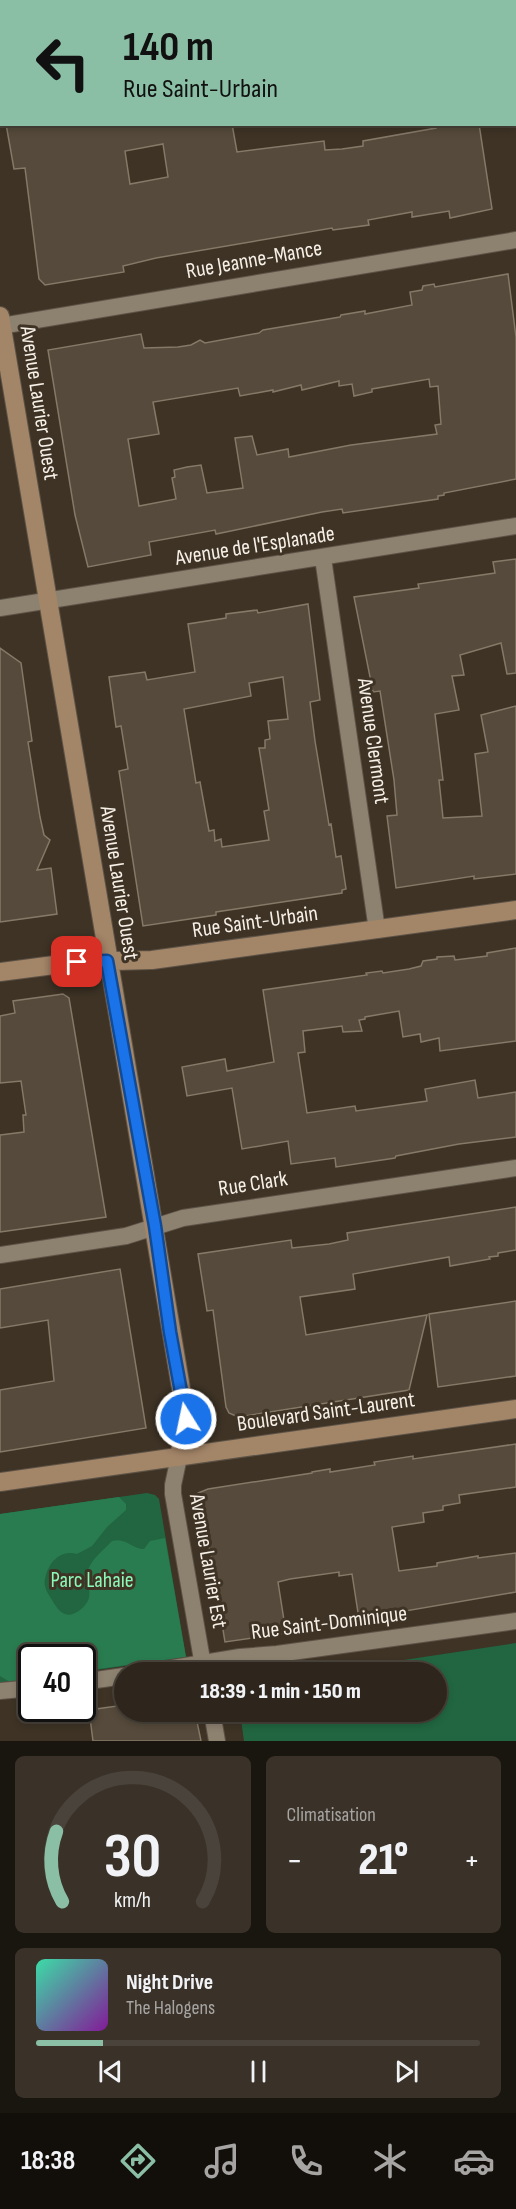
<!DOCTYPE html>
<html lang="fr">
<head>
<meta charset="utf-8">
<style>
	:root { --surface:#2e261c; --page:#3a3229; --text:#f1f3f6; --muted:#a7a5a3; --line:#49433b; --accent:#8abfa5 }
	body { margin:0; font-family:"Sofia Sans Condensed",sans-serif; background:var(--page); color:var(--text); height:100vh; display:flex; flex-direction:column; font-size:22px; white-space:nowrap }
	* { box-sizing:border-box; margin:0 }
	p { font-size:20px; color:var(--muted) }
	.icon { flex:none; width:33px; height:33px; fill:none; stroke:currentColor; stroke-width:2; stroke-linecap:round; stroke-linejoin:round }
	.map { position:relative; height:1741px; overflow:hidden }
	.sheet { display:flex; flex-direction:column; gap:15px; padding:15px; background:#19150f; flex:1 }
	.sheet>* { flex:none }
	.hud { position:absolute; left:0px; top:0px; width:516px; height:126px; box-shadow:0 3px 9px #0003,0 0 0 2px var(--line); background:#8abfa5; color:#111; overflow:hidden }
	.speed { position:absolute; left:18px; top:1644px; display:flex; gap:12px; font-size:30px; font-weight:700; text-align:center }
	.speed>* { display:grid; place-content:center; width:78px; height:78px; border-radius:50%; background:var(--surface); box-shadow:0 3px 9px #0003,0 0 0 2px var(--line); line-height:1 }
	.speed .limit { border:3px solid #111; border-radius:9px; background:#fff; color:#111 }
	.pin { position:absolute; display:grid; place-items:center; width:51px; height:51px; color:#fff; margin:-26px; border-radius:12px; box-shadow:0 3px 9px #0006 }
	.me { position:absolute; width:66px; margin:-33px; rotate:350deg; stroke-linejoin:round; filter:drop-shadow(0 0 4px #0008) }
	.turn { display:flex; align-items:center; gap:21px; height:126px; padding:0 24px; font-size:27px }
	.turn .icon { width:78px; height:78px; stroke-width:2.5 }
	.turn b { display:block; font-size:42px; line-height:51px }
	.big { font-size:45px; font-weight:800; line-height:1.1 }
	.sheet .widget { flex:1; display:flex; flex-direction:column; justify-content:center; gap:9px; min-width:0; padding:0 21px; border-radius:9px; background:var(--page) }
	.sheet .dial { align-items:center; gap:0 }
	.dial svg { height:156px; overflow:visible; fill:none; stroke:var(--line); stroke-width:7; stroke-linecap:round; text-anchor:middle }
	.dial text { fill:var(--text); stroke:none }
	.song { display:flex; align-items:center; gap:18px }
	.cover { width:72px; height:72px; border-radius:9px; background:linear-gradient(135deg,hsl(160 70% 55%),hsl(290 70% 35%)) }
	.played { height:6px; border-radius:3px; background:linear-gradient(90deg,var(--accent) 15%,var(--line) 15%) }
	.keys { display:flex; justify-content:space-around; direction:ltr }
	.heat { display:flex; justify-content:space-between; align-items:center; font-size:33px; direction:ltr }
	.sheet .tiles { flex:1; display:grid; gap:15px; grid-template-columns:1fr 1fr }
	.widget:last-child { grid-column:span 2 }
	.trip { position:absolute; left:114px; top:1662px; width:333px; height:60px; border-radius:30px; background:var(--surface); box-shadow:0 3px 9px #0003,0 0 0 2px var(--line); font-weight:800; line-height:60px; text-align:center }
	.menu { display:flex; height:96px; justify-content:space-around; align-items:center; background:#120f0b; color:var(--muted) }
	.menu .icon { width:42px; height:42px }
	.menu .on { color:var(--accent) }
	.menu b { font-size:27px; color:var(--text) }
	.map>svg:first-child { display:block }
	.green { fill:#216640 }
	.forest { fill:#297c4f }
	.building { fill:#554a3b; stroke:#857968; stroke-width:1.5; fill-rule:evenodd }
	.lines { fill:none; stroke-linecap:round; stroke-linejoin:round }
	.street-casing { stroke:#5c5246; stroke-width:18 }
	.secondary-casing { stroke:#5c5246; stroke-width:20 }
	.street { stroke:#8d8170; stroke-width:16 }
	.secondary { stroke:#a38568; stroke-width:18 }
	.route-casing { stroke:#114b97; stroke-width:15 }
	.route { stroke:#1a73e8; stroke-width:10 }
	.labels { text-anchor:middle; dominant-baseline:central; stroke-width:6; stroke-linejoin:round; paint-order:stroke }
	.street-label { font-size:22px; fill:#f7f0e7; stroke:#3e3325 }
	.park-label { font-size:22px; fill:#8bf8b6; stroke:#3e3325 }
</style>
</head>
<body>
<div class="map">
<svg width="516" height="1741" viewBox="0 0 516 1741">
	<rect width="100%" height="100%" fill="#3e3325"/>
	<path class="green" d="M147 1493 155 1495 159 1499 186 1657 83 1672 82 1658H32L31 1679 0 1684V1514Z
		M516 1643V1741H244L240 1712H436V1672H324Z"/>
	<path class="forest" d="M119 1497 126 1504V1510L107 1527 92 1546 77 1554C60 1549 48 1563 45 1579 43 1586 48 1594 52 1600 55 1605 59 1612 65 1614 73 1618 88 1606 89 1597 91 1588 85 1579 88 1570 92 1558 104 1550 112 1541 126 1537 132 1549 144 1549L150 1541 165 1538 186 1657 83 1671 82 1658H32L31 1679 10 1682 0 1676V1514Z"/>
	<path class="building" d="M6 124H232L237 152 324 141 325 150 342 149 363 146V141L436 128V124H479L492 209 450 218 449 211 412 217V212L368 220 369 225 333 230 332 228 156 258 123 266 124 272 45 285 39 279 25 168 14 169ZM163 144 168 177 130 184 125 151Z
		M508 274 516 337V479L444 493V495L438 496V499L343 513 342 509 322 512 216 534 215 530 149 542 151 555 88 567 75 515 48 350 141 334 144 348 178 347 191 345 200 340 205 343 259 333 263 330 340 317 341 315 365 311V314L412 305 410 292 422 290 423 286 434 284 435 287ZM429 379 430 387 438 386 441 424 435 425 437 434 351 445 289 457 288 449 257 455 252 436 235 438 243 488 207 493 201 465 187 467 174 470 175 477 172 478 176 499 139 506 128 439 159 434 153 402 238 388 240 396 273 390V392L301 385 302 390 339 381V386L352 384 354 396 372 392V389Z
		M516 559V673L507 674 501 643 460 655 464 675 452 676 459 710 435 714 443 780H439L443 818 482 816 475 754 488 752 481 715 516 706V874L474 879V876L396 888 387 816 397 815 394 780 380 691 373 692 354 597 419 588 418 584 495 573 493 562Z
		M308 604 320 700 310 702 315 741 329 825 331 824 336 857 341 856 346 889 342 890V893L216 912V915L143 926 119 771 128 769 121 726 116 727 109 677 145 672 147 680 195 672 188 624 226 618V614L257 610 258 613ZM283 677 288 719 268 721 270 739 265 740V748H259L269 810 264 811 269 840 222 847 221 839 215 841 214 830 209 831 200 782 196 783 184 709 251 696 249 683Z
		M0 648 21 663 32 741 28 742 40 817 44 835 50 840 37 870 51 868 57 914 0 922Z
		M516 948V1041L440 1051 439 1038 421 1042 420 1034 403 1037 399 1011 365 1017V1019L359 1020 362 1031 343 1032 342 1026 303 1031 305 1052 298 1053 307 1113 355 1106 356 1111 427 1101 425 1089 475 1080 478 1098 516 1092V1137L459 1144 396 1156 395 1158 336 1167 335 1158 291 1164 288 1141 242 1149 232 1088 187 1096 182 1067 225 1059 227 1071 274 1062 263 990 367 975 366 973 382 971 383 973 409 969 421 966 423 961 437 959V957L454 956 455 960 487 956V953Z
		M63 994 69 998 106 1217 0 1232V1135L24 1132 23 1115H26L21 1081 0 1083V1016L15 1013 13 1001Z
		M516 1207V1250L498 1253V1256L489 1257 490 1259 450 1266 449 1257 353 1274 355 1289 300 1297 306 1335 427 1315 409 1390 238 1417 229 1413 226 1407 213 1310 207 1311 198 1254 291 1240 292 1248 329 1244 348 1240 347 1233Z
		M120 1269 146 1428 0 1452V1390L54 1381 48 1320 0 1328V1289Z
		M516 1301V1376L438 1387 429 1314Z
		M516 1444V1487L459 1495 460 1503 443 1506V1510L423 1513 424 1522 392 1527 399 1571 437 1566V1563L478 1556V1558L516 1553V1592L359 1619 352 1574 339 1576V1572L290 1579 278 1582 286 1633 225 1642 211 1556 198 1499V1493L208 1489 312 1473V1472L330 1469V1472L375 1465 374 1462 413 1456V1459Z
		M124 1705V1712H195L201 1741H93L89 1710Z"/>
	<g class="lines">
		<g class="street-casing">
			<path id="street" d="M497 0 498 2
				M514 94 516 104
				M0 326 516 240
				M323 558 377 930
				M0 608 516 526
				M0 1255 126 1236 183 1218 516 1168
				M179 1457 173 1485V1494L204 1671
				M149 1672 240 1657 277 1654 516 1621
				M82 1682 124 1676
				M0 1691 32 1688
				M212 1712 217 1741"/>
		</g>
		<g class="secondary-casing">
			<path id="secondary" d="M163 2 173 0
				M0 26H2
				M0 316 186 1418 179 1457
				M0 972 77 962 152 960 516 910
				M0 1482 516 1409"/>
		</g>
		<use href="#street" class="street"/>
		<use href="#secondary" class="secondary"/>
	</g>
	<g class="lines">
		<g class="route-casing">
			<path id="route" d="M77 962 107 961 155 1226 170 1332 186 1419"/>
		</g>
		<use href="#route" class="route"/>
	</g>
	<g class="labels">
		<g class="street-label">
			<text transform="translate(254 260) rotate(-10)">Rue Jeanne-Mance</text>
			<text transform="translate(39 403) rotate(81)">Avenue Laurier Ouest</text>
			<text transform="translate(255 546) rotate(-9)">Avenue de l'Esplanade</text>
			<text transform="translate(373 741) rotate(82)">Avenue Clermont</text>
			<text transform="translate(119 883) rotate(81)">Avenue Laurier Ouest</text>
			<text transform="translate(255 922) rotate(-8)">Rue Saint-Urbain</text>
			<text transform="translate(253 1184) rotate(-9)">Rue Clark</text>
			<text transform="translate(326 1412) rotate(-8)">Boulevard Saint-Laurent</text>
			<text transform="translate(208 1561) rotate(80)">Avenue Laurier Est</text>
			<text transform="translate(329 1623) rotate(-7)">Rue Saint-Dominique</text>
		</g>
		<g class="park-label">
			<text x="92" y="1580">Parc Lahaie</text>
		</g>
	</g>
</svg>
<div class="speed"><div class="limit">40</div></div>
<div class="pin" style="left:77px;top:962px;background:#d93025"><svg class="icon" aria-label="arrive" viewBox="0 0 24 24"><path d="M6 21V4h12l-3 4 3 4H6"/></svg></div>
<svg class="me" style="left:186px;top:1419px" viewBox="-20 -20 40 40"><circle r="17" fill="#1a73e8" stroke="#fff" stroke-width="3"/><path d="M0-11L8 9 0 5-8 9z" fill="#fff"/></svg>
<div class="trip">18:39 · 1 min · 150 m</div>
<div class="hud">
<div class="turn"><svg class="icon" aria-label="left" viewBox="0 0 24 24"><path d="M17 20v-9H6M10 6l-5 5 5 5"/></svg><div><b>140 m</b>Rue Saint-Urbain</div></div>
</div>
</div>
<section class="sheet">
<div class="tiles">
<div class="widget dial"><svg viewBox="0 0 100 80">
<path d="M14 69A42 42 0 1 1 86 69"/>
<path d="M14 69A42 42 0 0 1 11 33" stroke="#8abfa5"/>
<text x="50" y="56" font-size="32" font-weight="700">30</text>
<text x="50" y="72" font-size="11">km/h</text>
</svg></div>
<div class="widget"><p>Climatisation</p>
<div class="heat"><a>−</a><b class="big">21°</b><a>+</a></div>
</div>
<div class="widget">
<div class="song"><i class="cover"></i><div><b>Night Drive</b><p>The Halogens</p></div></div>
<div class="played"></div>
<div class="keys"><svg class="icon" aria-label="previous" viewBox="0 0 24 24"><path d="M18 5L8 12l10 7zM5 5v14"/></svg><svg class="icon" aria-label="pause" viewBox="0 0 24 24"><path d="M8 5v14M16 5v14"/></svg><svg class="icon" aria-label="next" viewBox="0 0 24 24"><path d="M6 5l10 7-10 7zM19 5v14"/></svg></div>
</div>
</div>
</section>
<nav class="menu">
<b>18:38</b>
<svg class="icon on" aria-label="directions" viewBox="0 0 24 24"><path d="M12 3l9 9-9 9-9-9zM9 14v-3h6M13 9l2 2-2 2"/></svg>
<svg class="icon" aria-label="music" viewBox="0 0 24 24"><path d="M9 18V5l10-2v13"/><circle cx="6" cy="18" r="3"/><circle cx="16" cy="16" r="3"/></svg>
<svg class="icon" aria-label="phone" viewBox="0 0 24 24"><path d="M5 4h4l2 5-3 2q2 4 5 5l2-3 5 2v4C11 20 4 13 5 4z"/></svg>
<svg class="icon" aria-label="climate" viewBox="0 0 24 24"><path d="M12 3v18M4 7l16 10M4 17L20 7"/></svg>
<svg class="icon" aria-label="car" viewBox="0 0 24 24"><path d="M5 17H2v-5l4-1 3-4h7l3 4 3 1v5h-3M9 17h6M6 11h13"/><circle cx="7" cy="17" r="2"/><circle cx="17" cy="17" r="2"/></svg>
</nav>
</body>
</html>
